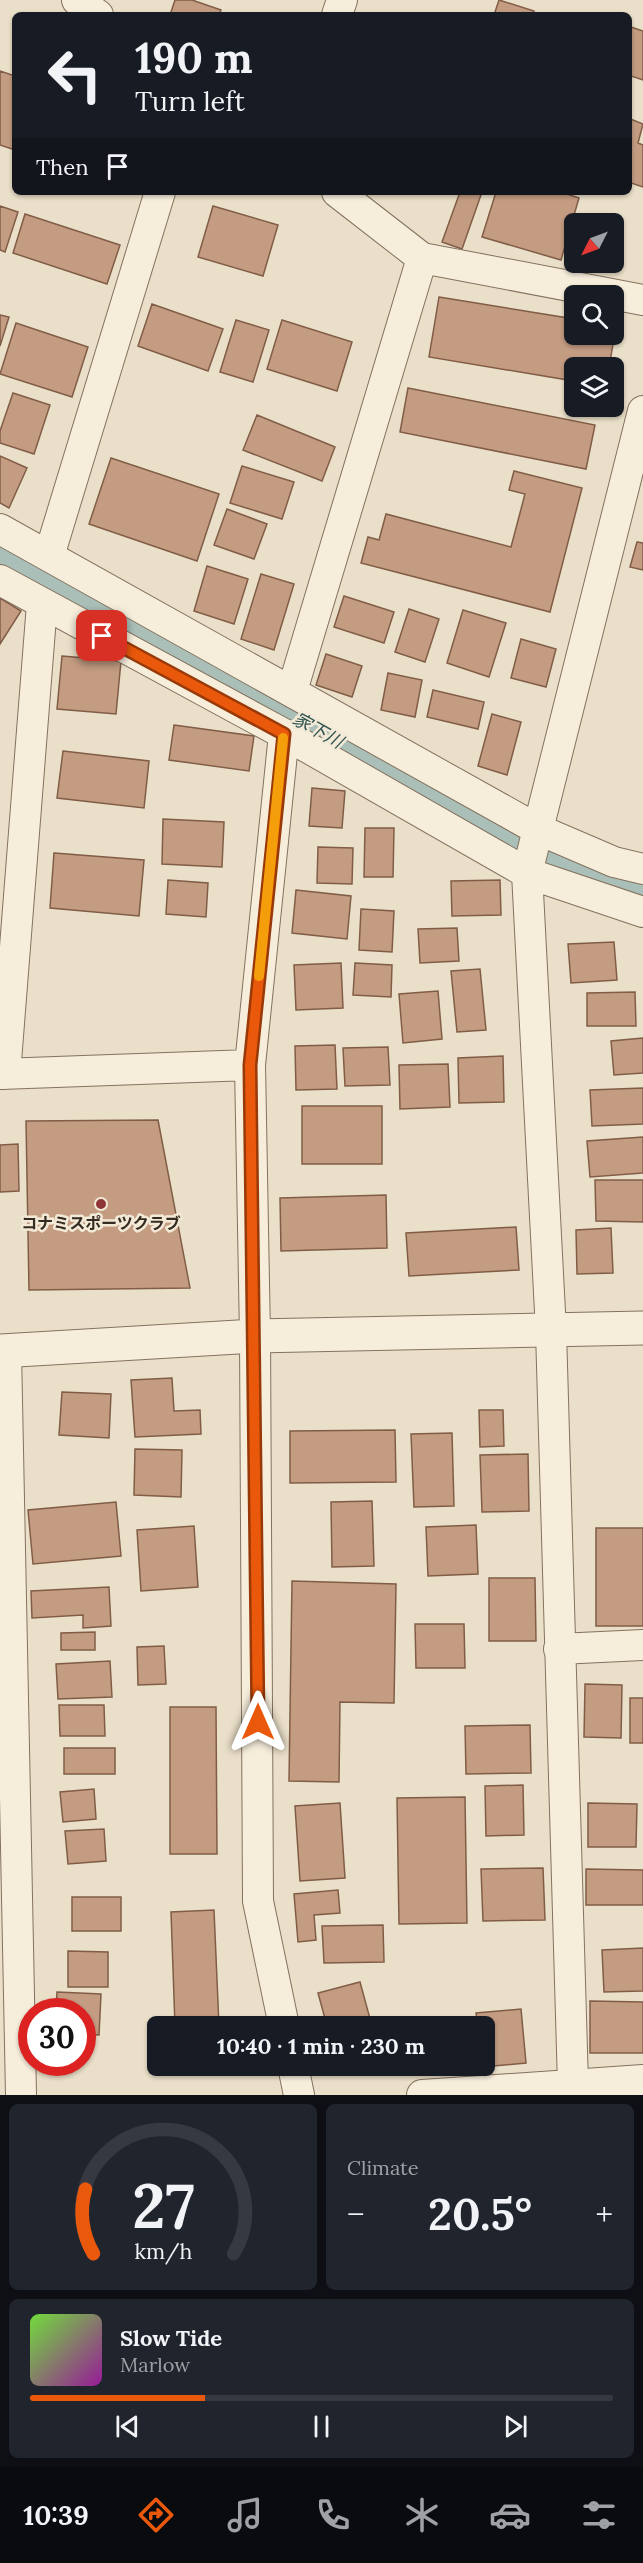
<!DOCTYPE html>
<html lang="en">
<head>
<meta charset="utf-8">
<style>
	:root { --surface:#171b24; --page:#20242c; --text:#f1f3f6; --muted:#9ea1a6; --line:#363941; --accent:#ea580c }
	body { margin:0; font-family:Lora,"Noto Sans JP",serif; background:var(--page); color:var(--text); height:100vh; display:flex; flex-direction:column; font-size:22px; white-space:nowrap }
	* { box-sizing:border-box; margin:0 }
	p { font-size:20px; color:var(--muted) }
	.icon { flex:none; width:33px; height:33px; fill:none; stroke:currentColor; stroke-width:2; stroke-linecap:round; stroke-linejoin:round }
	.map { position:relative; height:2095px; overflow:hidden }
	.panel { display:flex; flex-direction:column; gap:9px; padding:9px; background:#0d0f14; flex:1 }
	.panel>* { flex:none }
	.banner { position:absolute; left:12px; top:12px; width:620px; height:183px; border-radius:9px; box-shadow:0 2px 4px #0004; background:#171b24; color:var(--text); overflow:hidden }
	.needle { width:39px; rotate:228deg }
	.fabs { position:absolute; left:564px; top:213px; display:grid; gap:12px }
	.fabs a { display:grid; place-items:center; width:60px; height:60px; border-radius:9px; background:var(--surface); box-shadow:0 2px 4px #0004; font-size:30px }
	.speed { position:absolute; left:18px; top:1998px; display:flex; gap:12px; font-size:30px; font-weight:700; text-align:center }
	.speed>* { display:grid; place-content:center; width:78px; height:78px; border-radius:50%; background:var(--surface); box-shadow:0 2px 4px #0004; line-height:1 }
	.speed .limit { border:9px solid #d22; background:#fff; color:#111 }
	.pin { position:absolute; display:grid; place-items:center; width:51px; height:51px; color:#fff; margin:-26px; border-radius:12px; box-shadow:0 3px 9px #0006 }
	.me { position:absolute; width:66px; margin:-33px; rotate:0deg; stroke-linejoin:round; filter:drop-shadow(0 0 4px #0008) }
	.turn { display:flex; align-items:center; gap:21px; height:126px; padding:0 24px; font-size:27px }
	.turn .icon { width:78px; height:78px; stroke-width:2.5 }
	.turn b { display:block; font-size:42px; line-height:51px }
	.then { display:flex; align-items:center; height:57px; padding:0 24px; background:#0003; gap:12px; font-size:22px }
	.big { font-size:45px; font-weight:700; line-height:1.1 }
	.panel .widget { flex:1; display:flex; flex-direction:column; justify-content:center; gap:9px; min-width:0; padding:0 21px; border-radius:9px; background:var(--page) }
	.panel .dial { align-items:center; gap:0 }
	.dial svg { height:156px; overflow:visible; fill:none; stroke:var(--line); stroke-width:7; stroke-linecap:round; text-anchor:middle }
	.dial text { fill:var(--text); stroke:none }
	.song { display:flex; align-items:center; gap:18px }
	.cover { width:72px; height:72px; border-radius:9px; background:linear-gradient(135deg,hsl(100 70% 55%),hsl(300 70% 35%)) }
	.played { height:6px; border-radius:3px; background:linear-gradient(90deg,var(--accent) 30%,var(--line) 30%) }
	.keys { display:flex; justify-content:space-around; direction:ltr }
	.heat { display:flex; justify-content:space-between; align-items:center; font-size:33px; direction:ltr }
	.panel .tiles { flex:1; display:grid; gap:9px; grid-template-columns:1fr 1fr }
	.widget:last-child { grid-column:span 2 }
	.trip { position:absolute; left:147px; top:2016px; width:348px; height:60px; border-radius:9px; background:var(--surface); box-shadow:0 2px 4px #0004; font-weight:700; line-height:60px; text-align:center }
	.menu { display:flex; height:96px; justify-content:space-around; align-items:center; background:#090b0e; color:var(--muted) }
	.menu .icon { width:42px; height:42px }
	.menu .selected { color:var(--accent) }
	.menu b { font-size:27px; color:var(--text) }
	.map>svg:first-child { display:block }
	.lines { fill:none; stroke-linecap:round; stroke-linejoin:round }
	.river { stroke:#a9bfb8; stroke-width:63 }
	.building { fill:#c49c82; stroke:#815d47; stroke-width:1.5 }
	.minor-casing { stroke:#84725f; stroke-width:32 }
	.tertiary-casing { stroke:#84725f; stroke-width:35 }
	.minor { stroke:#f6eddb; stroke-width:30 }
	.tertiary { stroke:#f6eddb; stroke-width:33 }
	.route-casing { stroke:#983908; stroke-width:15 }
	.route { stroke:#ea580c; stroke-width:10 }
	.slow { stroke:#f59e0b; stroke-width:10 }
	.poi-dot { fill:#8e3537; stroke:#f2ead7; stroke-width:2 }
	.labels { text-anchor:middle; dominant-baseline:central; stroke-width:5; stroke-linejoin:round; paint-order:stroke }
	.poi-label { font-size:16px; font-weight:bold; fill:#362b21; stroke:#f2ead7 }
	.water-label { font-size:18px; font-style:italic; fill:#325552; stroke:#f2ead7 }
</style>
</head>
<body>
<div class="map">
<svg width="643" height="2095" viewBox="0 0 643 2095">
	<rect width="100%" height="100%" fill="#eadfc8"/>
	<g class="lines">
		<path class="river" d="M0 553 499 832 602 880 643 891"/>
	</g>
	<path class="building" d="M175 0H192L221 10 219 15H170Z
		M499 0 534 11 533 15H494Z
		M628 26 643 31V80L628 75Z
		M0 71 15 76V150L0 145Z
		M628 118 643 124 638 143 643 145V187L628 182Z
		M460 192H482L462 249 442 242Z
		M496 192H561L579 198 561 260 482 237Z
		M0 206 18 212 5 252 0 250Z
		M213 206 278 225 263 276 198 257Z
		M25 214 120 245 107 284 13 253Z
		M439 297 574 319V334H614V325L616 326 609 368H574V381L429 357Z
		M152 304 223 329 208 371 138 346Z
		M0 315 9 317 0 346Z
		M236 320 269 330 253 382 220 372Z
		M282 320 352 342 337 391 267 369Z
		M16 323 88 347 72 397 0 374Z
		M408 388 595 425 586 469 400 432Z
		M13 393 50 405 34 454 0 443V431Z
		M257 415 335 447 322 481 243 450Z
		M0 456 27 468 9 508 0 503Z
		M111 458 219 494 197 561 89 524Z
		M242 466 294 482 282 519 230 503Z
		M514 471 582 488 550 612 361 563 368 537 379 540 386 514 511 547 525 494 509 490Z
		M227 509 267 524 254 559 214 545Z
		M637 542 643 543V570L630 567Z
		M207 566 248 579 234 624 194 611Z
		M261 574 294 584 274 650 241 639Z
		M344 596 394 612 384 643 334 627Z
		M0 598 21 611 0 644Z
		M409 609 439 619 425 662 395 652Z
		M463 610 506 623 489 677 447 663Z
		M521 639 556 649 546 687 511 678Z
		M326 654 362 666 352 697 316 685Z
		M62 656 121 661 116 714 57 709Z
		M388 673 422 680 415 717 381 710Z
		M433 690 484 702 478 729 427 717Z
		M492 714 521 722 507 775 478 766Z
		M174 725 254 736 249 771 169 760Z
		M63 751 149 761 144 808 57 798Z
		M312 788 345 791 342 828 309 826Z
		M163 819 224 822 222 867 162 864Z
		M365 828H394L393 877H364Z
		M318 847 353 848 352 884 317 883Z
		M54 853 144 860 139 916 50 908Z
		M168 880 208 883 206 917 166 914Z
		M500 880 501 915 452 916 451 881Z
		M296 890 351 896 347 939 292 933Z
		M361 909 394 911 392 952 359 950Z
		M457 928 459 961 420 963 418 929Z
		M614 942 617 980 571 983 568 944Z
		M341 963 343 1008 296 1010 294 965Z
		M355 963 392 965 391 997 353 995Z
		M480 969 486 1030 457 1032 451 971Z
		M438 991 442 1039 403 1043 399 994Z
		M635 992 636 1026H587V993Z
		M643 1038V1073L614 1075 611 1041Z
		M335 1045 337 1089 296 1090 295 1046Z
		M388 1047 390 1085 345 1086 343 1048Z
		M503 1056 504 1102 459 1103 458 1058Z
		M448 1064 450 1107 400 1109 399 1065Z
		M643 1088V1124L592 1126 590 1090Z
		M302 1106H382V1164H302Z
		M158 1120 190 1288 29 1290 26 1121Z
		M643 1137V1173L590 1177 587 1141Z
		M18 1144 19 1191 0 1192V1145Z
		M595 1180H643V1222L596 1221Z
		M386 1195 387 1248 281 1251 280 1198Z
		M516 1227 519 1270 409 1276 406 1233Z
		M611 1228 613 1273 577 1274 576 1230Z
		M172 1378 174 1411 200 1410 201 1434 135 1437 131 1380Z
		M62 1392 111 1394 109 1438 59 1435Z
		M479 1410H503L504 1446 480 1447Z
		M395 1430 396 1482 290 1483V1431Z
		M452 1433 454 1506 414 1507 411 1434Z
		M135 1449 182 1450 181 1497 134 1495Z
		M528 1454 529 1511 482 1512 480 1455Z
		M372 1501 374 1566 332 1567 331 1502Z
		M116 1502 121 1556 33 1564 28 1510Z
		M476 1525 478 1574 428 1576 426 1527Z
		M194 1526 198 1587 141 1591 137 1530Z
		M596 1528H643V1626H596Z
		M489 1578H535L536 1641H489Z
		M292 1581 396 1584 394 1703 340 1702 339 1782 289 1781Z
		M109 1587 111 1626 83 1628V1615L32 1618 31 1591Z
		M415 1624H464L465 1668H416Z
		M95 1632V1650H61V1633Z
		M164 1646 166 1684 138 1685 137 1647Z
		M110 1661 112 1697 58 1699 56 1664Z
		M585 1684 622 1685 621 1738 584 1737Z
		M630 1698H643V1743H630Z
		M59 1705H104L105 1736H60Z
		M170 1707H216L217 1854H170Z
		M530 1725 531 1773 466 1774 465 1726Z
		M64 1748H115V1774H64Z
		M523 1785 524 1835 486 1836 485 1786Z
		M94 1789 96 1819 63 1822 60 1792Z
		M465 1797 467 1923 399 1924 397 1798Z
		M340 1803 345 1878 300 1881 295 1806Z
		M588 1803 637 1804 636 1847H588Z
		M104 1829 106 1861 68 1864 65 1831Z
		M543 1868 545 1920 483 1921 481 1869Z
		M586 1869 643 1870V1905H586Z
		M338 1890 340 1913 314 1915 316 1940 298 1942 294 1894Z
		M72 1897H121V1931H72Z
		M214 1910 219 2026H175L171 1912Z
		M383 1925 384 1962 324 1963 322 1926Z
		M643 1948V1991L604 1992 602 1950Z
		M68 1951 108 1952V1987H68Z
		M360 1982 372 2026H327L318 1993Z
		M57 1992 101 1994 99 2035 82 2034V2012H56Z
		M590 2001 643 2002V2053H590Z
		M521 2009 526 2063 482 2067 484 2066V2026H478L476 2013Z
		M177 2066H220V2067L177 2069Z
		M405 2066H465V2070L405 2072Z"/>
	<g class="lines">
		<g class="minor-casing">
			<path id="minor" d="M77 0 98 15
				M337 15 342 0
				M337 192 422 258 643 300
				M0 529 537 829 614 862 643 869
				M49 556 160 192
				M0 580 284 734 527 873 643 912
				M292 691 422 258
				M284 734 250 1065 255 1336 258 1901 284 2026
				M0 1074 250 1065
				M5 1074 42 604
				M6 1351 21 2095
				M559 1649 643 1645
				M293 2066 299 2095
				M573 2085 551 1331 527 873 643 411
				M422 2095 643 2080"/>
		</g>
		<g class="tertiary-casing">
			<path id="tertiary" d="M0 1351 255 1336 643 1328"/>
		</g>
		<use href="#minor" class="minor"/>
		<use href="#tertiary" class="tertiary"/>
	</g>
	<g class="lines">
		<g class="route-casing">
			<path id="route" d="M102 636 284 734 250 1065 258 1722"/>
		</g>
		<use href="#route" class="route"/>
		<path class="slow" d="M259 976 283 738"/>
	</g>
	<circle class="poi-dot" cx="101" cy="1204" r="6"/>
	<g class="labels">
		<g class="poi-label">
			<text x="101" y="1223">コナミスポーツクラブ</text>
		</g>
		<g class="water-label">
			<text transform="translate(318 730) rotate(29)">家下川</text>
		</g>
	</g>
</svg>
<div class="fabs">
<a><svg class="needle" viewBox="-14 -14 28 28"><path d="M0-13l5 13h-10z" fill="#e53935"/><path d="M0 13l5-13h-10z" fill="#9ea1a6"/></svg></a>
<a><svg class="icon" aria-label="search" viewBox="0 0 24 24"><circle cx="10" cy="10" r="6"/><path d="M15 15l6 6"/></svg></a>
<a><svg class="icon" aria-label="layers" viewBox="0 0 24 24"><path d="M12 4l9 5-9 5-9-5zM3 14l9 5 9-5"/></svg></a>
</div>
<div class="speed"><div class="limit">30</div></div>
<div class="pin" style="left:102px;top:636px;background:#d93025"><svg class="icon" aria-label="arrive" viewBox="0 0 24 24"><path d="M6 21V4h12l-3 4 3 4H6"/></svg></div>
<svg class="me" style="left:258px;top:1722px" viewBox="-20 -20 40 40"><path d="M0-17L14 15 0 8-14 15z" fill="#ea580c" stroke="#fff" stroke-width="4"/></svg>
<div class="trip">10:40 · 1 min · 230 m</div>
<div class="banner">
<div class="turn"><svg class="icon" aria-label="left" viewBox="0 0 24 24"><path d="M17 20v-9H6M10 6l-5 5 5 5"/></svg><div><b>190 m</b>Turn left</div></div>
<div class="then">Then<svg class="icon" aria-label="arrive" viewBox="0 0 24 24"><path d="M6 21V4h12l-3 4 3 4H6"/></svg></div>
</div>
</div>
<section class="panel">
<div class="tiles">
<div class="widget dial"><svg viewBox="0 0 100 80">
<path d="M14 69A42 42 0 1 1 86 69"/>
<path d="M14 69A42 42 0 0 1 10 36" stroke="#ea580c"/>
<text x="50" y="56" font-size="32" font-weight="700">27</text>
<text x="50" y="72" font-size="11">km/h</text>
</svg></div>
<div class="widget"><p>Climate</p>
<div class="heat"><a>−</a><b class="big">20.5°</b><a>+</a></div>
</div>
<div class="widget">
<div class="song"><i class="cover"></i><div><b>Slow Tide</b><p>Marlow</p></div></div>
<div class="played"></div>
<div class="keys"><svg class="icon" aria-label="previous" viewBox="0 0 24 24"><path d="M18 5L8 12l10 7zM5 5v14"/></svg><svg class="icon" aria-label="pause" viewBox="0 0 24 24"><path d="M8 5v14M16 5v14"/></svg><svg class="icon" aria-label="next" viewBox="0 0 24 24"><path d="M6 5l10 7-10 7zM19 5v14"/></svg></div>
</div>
</div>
</section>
<nav class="menu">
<b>10:39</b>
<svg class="icon selected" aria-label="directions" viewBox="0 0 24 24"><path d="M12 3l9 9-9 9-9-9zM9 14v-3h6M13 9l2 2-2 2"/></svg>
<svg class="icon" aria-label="music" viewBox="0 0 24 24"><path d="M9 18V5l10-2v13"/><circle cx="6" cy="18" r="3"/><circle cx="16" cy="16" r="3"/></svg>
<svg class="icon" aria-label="phone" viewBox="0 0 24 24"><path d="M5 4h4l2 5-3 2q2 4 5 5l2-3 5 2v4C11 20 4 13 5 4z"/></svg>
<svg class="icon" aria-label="climate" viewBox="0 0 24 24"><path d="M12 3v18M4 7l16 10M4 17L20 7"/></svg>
<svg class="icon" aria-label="car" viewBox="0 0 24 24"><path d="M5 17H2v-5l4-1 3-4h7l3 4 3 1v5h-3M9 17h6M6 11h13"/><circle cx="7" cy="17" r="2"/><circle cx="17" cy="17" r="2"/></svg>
<svg class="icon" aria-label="filters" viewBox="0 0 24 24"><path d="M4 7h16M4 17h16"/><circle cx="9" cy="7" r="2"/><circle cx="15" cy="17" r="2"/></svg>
</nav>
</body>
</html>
